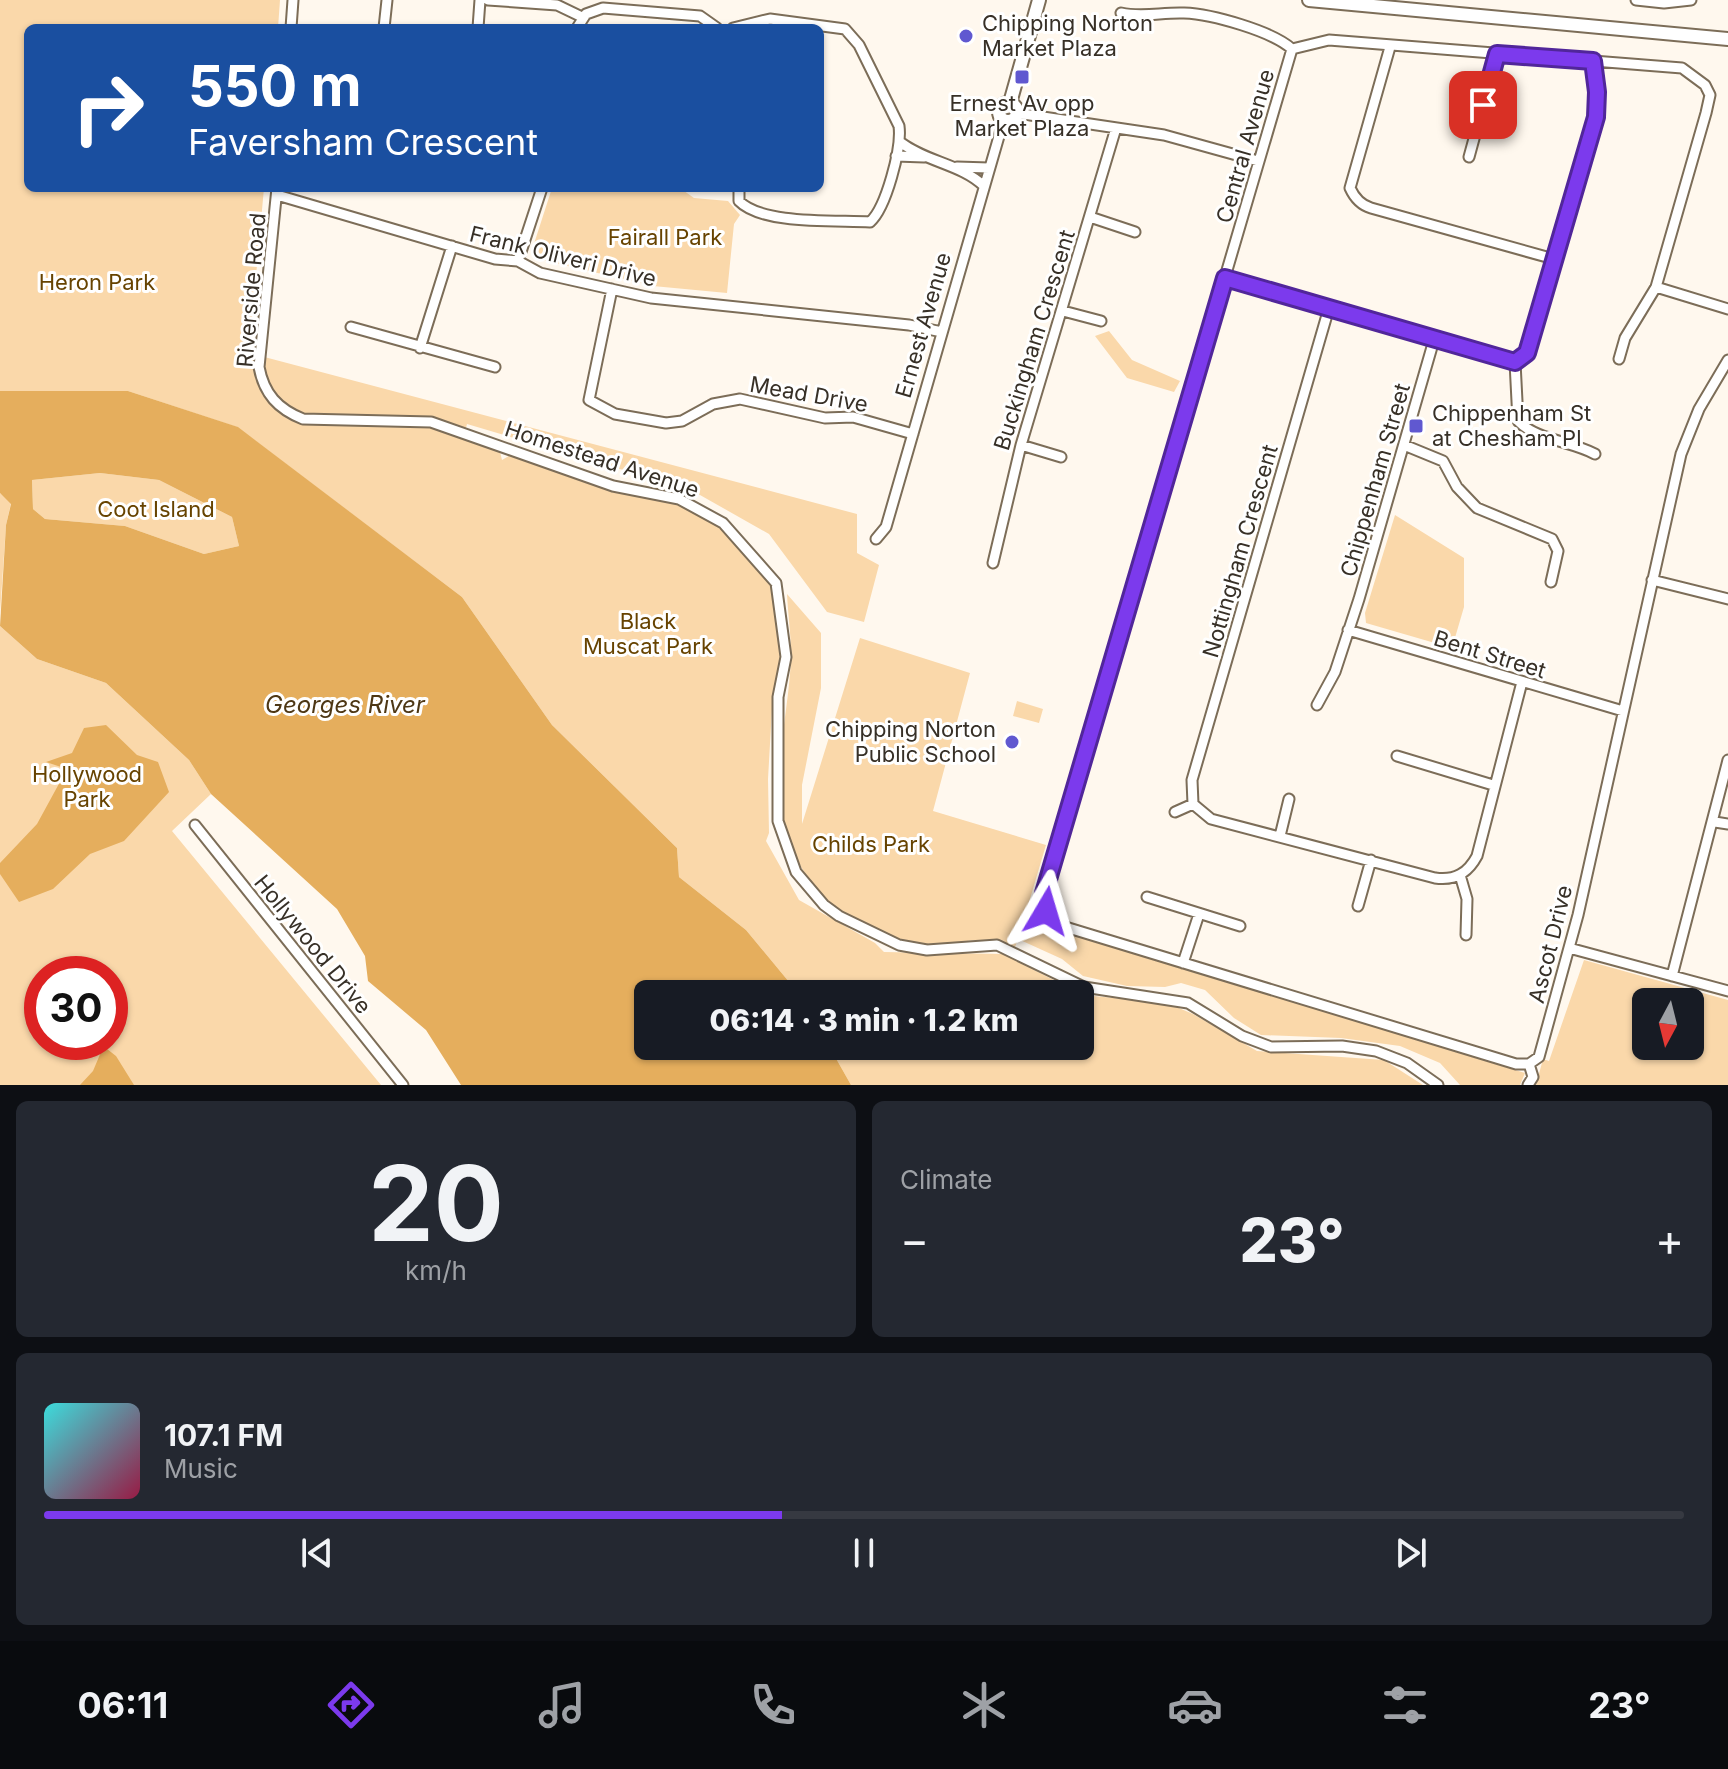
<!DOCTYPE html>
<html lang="en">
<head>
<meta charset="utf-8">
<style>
	:root { --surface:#171b24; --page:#242831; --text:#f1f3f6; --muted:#9ea1a6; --line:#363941; --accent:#7c3aed }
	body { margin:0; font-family:Inter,sans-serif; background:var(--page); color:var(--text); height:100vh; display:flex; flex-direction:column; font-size:30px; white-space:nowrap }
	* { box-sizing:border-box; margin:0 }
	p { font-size:26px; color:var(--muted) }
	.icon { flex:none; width:44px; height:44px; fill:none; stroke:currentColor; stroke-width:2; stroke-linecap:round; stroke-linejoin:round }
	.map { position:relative; height:1085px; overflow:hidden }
	.side { display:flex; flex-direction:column; gap:16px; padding:16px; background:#0d0f14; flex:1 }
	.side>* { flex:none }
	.banner { position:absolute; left:24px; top:24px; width:800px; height:168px; border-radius:12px; box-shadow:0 2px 6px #0004; background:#1a4fa0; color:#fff; overflow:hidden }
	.needle { width:52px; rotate:187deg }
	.fabs { position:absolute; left:1632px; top:988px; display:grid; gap:16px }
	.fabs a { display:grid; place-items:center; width:72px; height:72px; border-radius:12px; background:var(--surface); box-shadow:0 2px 6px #0004; font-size:40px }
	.speed { position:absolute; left:24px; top:956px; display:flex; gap:16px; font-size:40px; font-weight:700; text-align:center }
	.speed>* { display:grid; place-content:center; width:104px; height:104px; border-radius:50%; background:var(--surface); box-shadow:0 2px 6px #0004; line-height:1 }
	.speed .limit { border:12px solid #d22; background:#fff; color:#111 }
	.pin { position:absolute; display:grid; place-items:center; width:68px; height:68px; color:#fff; margin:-34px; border-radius:16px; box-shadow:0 4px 12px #0006 }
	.me { position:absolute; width:88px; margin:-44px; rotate:7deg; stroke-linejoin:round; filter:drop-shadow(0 0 6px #0008) }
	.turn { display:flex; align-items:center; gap:28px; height:168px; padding:0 32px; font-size:36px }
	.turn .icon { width:104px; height:104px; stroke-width:2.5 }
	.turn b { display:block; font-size:56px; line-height:68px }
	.big { font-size:60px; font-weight:800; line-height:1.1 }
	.side .tile { flex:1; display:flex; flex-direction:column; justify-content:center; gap:12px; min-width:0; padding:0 28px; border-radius:12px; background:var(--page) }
	.side .dial { align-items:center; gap:0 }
	.dial b { font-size:104px; line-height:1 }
	.song { display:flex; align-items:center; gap:24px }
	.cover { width:96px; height:96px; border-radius:12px; background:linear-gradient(135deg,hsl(180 70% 55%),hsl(340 70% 35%)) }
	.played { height:8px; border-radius:4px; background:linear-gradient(90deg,var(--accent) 45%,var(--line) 45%) }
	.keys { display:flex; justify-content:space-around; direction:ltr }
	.heat { display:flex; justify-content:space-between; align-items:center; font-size:44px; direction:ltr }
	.side .tiles { flex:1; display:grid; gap:16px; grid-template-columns:1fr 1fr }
	.tile:last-child { grid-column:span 2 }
	.trip { position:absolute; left:634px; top:980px; width:460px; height:80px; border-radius:12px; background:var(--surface); box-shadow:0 2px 6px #0004; font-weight:800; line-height:80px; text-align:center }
	.tabs { display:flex; height:128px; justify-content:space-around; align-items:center; background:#090b0e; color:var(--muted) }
	.tabs .icon { width:56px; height:56px }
	.tabs .active { color:var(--accent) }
	.tabs b { font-size:36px; color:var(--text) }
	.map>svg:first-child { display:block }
	.green { fill:#fad8aa; fill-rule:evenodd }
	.water { fill:#e5ae5d; fill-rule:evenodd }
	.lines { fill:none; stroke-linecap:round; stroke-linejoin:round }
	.street-casing { stroke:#7c6d58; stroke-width:13 }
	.secondary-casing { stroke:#7c6d58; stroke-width:16 }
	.street { stroke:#fff; stroke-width:9 }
	.secondary { stroke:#fff; stroke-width:12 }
	.route-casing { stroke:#51269a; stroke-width:20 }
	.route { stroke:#7c3aed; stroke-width:14 }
	.poi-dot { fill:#6058d0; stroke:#fff; stroke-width:3 }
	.labels { text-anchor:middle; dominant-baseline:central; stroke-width:6; stroke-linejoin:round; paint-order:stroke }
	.poi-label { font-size:22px; fill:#373027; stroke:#fff; text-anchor:start }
	.street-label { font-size:22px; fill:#373027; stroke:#fff }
	.park-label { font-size:22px; fill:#674300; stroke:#fff }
	.water-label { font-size:24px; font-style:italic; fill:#4e3714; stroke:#fff }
</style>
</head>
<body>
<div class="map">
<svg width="1728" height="1085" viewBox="0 0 1728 1085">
	<rect width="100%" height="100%" fill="#fff8ee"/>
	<path class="green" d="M0 0H280L278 28H28V188H264L249 353 857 514V553L879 565 864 622 827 612 769 534 677 482 615 468 467 424 465 432 498 444 502 460 517 451 563 470 679 499 711 515 776 583 786 657 772 709 768 779 769 833 766 841 799 900 875 943 884 952 1003 954 1083 995 1167 1003 1193 1014 1257 1051 1384 1060 1423 1085H851L829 1046H1080V994H799L746 930 679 877 677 848 552 725 462 597 237 427 128 391H0Z
		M552 188H680L694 198 728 201 740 215 734 224 727 293 653 286 538 259 532 250Z
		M1109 331 1132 360 1180 381 1174 392 1127 378 1095 336Z
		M100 473 159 480 232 517 239 546 204 554 125 526 45 519 33 509 32 480Z
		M0 493 11 503 6 525 0 613Z
		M1395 515 1464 558V607L1452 648 1366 623 1365 613Z
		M787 594 821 633V688L802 785V824L860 638 970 673 933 811 1046 845 1024 919 1525 1073 1520 1085H1460L1440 1063 1400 1046 1341 1038 1261 1035 1234 1018 1205 990 1181 983 1165 987 1127 986 1083 976 1062 959 1018 939 1015 947C1006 945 995 941 985 940 961 939 937 950 912 943 844 926 795 885 782 814 773 763 790 707 791 655 791 635 788 614 787 594Z
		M0 626 37 659 106 683 189 760 211 794 172 831 381 1085H0ZM42 974H110V1042H42Z
		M1017 701 1043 709 1039 723 1013 716Z
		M1584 960 1728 1000V1085H1536L1543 1059 1549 1061ZM1690 1002V1046H1646V1002Z"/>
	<path class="water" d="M0 391H128L238 427 462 597 552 725 677 848 679 877 746 930 799 994H648V1046H829L851 1085H461L426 1030 368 981 365 956 337 909 211 794 189 760 106 683 37 659 0 626 6 525 11 504 0 493ZM100 473 159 480 232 517 239 546 204 554 125 526 45 519 33 509 32 480Z
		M106 725 137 755 158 762 169 792 124 841 90 854 53 889 19 902 0 874V863L37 824 67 769 46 762 72 753 84 728Z
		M107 1049 116 1056 134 1085H80L93 1071 101 1052Z"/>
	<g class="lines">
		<g class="street-casing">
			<path id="street" d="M488 0 557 5 582 17
				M1636 0 1664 3 1691 0
				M1121 13C1143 18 1162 12 1184 13 1212 14 1272 31 1292 49
				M291 28 293 0
				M384 28 387 0
				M478 28 480 0
				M577 28 586 14 603 8 700 16 717 28
				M733 28 770 19 845 29 859 45 899 126C902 148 886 208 870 222 836 220 762 225 739 201V188
				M1390 47 1350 188C1355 199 1361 205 1371 208L1554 259
				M1292 49 1044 893 1046 911 1062 926 1516 1064H1529L1539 1057 1578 915 1681 454 1699 409 1728 360
				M1292 49 1329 40 1682 68 1705 85 1710 95 1706 113 1656 287 1625 338 1619 359
				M1016 113 1164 135 1258 161
				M900 142C926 162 961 164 984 186
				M896 156 924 157
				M1469 157 1497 54
				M957 167 989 168
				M277 188 259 367C264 394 278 409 303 419L431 422 613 486 679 499 723 523 776 583 786 657 778 697V821L796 872 824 905 839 916 899 945 927 950 997 945 1084 987 1188 1003 1242 1036 1271 1047 1342 1046 1376 1051 1407 1063 1438 1085
				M277 195 495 259 518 261 540 273 651 298 909 325 942 332
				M1090 217 1135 232
				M518 261 542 188
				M1225 278 1515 362
				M1656 287 1728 309
				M612 289 589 400 615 414 666 423 682 421 713 404 740 399 825 418 853 417 913 434
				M1329 308 1192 780 1193 804 1211 819 1435 878C1455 881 1468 873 1477 856L1522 682
				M1063 311 1101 321
				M351 327 495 367
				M420 348 452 246
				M1515 362 1527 353 1596 117 1597 92 1593 61
				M1515 362 1518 421C1536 440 1571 441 1595 454
				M1021 445 1061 457
				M1404 445 1443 461 1457 487 1477 508 1552 539 1558 551 1551 582
				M876 539 886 527 1004 119
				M993 563 1021 445 1116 128
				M1652 580 1728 599
				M1348 630 1623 711
				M1317 705 1335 672 1359 599 1434 340
				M1397 756 1493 785
				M1175 812 1193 804
				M1715 822 1728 824
				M195 825 403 1085
				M1280 836 1289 799
				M1460 875 1467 899 1466 935
				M1147 897 1240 926
				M1358 906 1371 860
				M1569 948 1728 991
				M1183 963 1199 914
				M1672 976 1728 760
				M1528 1085 1533 1077 1529 1064"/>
		</g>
		<g class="secondary-casing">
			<path id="secondary" d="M1309 0 1728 39
				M1010 103 1039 0
				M999 112a9 9 0 1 1 18 0a9 9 0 1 1-18 0Z"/>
		</g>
		<use href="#street" class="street"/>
		<use href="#secondary" class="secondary"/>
	</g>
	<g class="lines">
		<g class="route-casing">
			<path id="route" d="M1046 911 1044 893 1225 278 1515 362 1527 353 1596 117 1597 92 1593 61 1497 54 1483 105"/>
		</g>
		<use href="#route" class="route"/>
	</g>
	<g class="poi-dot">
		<circle cx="966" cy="36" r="8"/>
		<rect x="1014" y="69" width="16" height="16" rx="4"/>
		<rect x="1408" y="418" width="16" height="16" rx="4"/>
		<circle cx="1012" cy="742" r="8"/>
	</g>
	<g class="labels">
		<g class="poi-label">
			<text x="982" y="23">Chipping Norton<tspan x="982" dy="25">Market Plaza</tspan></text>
			<text x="1022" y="103" text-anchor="middle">Ernest Av opp<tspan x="1022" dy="25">Market Plaza</tspan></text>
			<text x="1432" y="413">Chippenham St<tspan x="1432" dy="25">at Chesham Pl</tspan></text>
			<text x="996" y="729" text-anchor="end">Chipping Norton<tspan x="996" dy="25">Public School</tspan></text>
		</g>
		<g class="street-label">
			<text transform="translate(1245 146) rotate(-74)">Central Avenue</text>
			<text transform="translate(563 256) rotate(14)">Frank Oliveri Drive</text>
			<text transform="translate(251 290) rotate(-85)">Riverside Road</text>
			<text transform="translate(923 325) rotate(-74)">Ernest Avenue</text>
			<text transform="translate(1034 340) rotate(-73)">Buckingham Crescent</text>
			<text transform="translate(809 394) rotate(10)">Mead Drive</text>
			<text transform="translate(602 459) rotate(18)">Homestead Avenue</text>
			<text transform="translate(1375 480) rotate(-74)">Chippenham Street</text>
			<text transform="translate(1240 551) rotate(-74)">Nottingham Crescent</text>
			<text transform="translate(1490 654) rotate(17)">Bent Street</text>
			<text transform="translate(313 944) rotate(51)">Hollywood Drive</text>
			<text transform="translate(1550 944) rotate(-76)">Ascot Drive</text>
		</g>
		<g class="park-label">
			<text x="665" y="237">Fairall Park</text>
			<text x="97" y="282">Heron Park</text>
			<text x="156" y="509">Coot Island</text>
			<text x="648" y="621">Black<tspan x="648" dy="25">Muscat Park</tspan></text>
			<text x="87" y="774">Hollywood<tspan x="87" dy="25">Park</tspan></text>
			<text x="871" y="844">Childs Park</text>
		</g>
		<g class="water-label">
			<text x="345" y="704">Georges River</text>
		</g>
	</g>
</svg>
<div class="fabs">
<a><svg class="needle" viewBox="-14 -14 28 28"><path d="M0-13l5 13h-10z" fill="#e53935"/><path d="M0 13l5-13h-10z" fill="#9ea1a6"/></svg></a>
</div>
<div class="speed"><div class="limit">30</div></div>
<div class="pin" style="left:1483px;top:105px;background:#d93025"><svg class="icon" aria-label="arrive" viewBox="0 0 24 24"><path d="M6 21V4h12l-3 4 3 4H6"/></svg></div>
<svg class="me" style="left:1046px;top:911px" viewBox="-20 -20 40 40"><path d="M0-17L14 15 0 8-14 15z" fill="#7c3aed" stroke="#fff" stroke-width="4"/></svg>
<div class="trip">06:14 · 3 min · 1.2 km</div>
<div class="banner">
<div class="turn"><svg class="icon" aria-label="right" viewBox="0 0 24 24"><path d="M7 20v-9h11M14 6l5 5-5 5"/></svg><div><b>550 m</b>Faversham Crescent</div></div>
</div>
</div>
<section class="side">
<div class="tiles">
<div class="tile dial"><b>20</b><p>km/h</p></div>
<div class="tile"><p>Climate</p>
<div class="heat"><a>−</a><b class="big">23°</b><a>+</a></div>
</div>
<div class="tile">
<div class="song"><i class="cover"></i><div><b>107.1 FM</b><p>Music</p></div></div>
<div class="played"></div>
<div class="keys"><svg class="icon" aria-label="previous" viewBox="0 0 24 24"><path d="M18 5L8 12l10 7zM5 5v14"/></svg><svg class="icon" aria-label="pause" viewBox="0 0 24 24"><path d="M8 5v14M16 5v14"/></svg><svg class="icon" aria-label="next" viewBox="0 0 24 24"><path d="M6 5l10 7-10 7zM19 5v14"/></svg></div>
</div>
</div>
</section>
<nav class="tabs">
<b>06:11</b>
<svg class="icon active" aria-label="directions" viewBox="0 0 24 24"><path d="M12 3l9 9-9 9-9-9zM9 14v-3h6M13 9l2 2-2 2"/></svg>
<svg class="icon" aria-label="music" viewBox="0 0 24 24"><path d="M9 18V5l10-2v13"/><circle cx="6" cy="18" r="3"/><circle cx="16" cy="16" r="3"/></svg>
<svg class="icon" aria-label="phone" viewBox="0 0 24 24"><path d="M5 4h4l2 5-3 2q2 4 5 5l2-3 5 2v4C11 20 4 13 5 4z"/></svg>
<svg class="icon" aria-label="climate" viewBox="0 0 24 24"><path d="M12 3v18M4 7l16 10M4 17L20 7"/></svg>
<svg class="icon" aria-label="car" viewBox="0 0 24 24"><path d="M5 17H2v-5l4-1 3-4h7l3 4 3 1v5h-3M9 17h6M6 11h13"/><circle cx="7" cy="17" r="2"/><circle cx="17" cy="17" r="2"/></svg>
<svg class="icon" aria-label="filters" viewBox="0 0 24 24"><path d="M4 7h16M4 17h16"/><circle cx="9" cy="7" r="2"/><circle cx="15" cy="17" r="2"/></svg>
<b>23°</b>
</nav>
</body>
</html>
